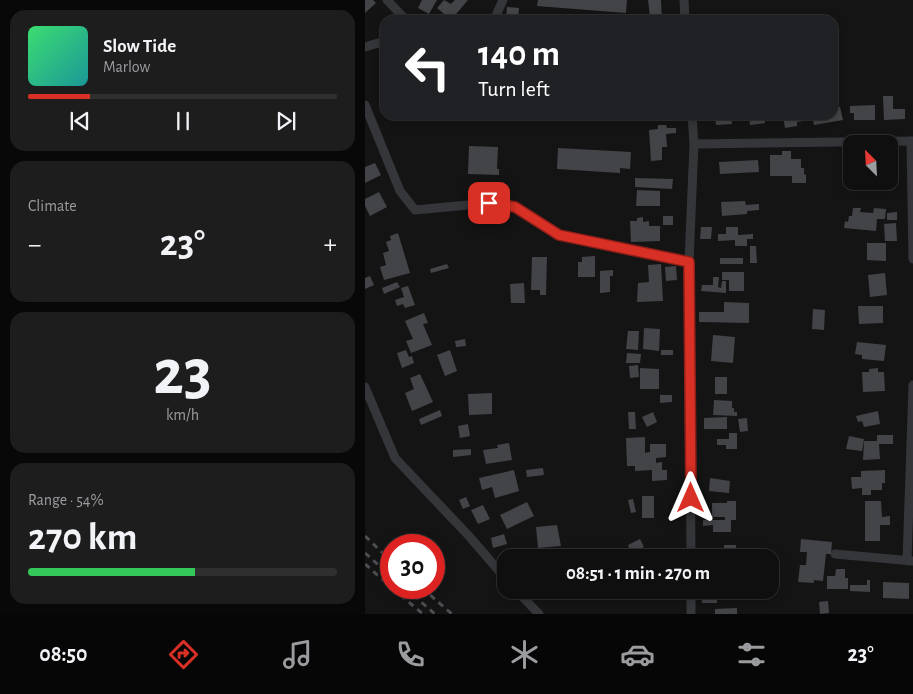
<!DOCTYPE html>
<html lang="en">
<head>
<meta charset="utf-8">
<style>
	:root { --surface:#0f0f10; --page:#1d1d1e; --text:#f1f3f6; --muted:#9b9c9f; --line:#2f2f30; --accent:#d93025 }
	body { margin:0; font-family:"Alegreya Sans",sans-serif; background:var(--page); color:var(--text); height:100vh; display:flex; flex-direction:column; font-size:19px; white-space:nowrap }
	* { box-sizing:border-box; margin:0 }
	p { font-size:16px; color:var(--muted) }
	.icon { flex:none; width:28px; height:28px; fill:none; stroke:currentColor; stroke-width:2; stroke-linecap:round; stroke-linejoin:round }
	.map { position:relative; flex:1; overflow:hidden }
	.sheet { display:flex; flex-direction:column; gap:10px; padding:10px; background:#080809; width:365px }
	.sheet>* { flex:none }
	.banner { position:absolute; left:15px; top:15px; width:458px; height:105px; border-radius:15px; box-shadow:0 2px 8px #0003,0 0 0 1px var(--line); background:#202124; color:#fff; overflow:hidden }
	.needle { width:32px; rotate:336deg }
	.controls { position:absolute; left:478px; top:135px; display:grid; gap:10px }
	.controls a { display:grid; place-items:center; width:55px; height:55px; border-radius:10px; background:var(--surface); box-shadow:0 2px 8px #0003,0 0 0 1px var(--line); font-size:25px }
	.speed { position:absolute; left:15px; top:534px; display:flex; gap:10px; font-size:25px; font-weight:700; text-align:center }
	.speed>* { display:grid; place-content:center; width:65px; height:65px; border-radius:50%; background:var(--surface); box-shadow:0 2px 8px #0003,0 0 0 1px var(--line); line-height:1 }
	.speed .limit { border:8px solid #d22; background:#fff; color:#111 }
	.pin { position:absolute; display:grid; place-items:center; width:42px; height:42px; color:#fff; margin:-21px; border-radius:10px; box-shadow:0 2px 8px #0006 }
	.me { position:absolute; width:55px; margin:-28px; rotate:0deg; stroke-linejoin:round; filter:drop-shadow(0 0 4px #0008) }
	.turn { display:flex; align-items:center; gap:18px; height:105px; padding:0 15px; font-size:22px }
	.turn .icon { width:65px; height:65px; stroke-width:2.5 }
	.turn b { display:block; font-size:35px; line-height:42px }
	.big { font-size:38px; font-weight:700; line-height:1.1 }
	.sheet .widget { flex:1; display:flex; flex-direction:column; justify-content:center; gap:8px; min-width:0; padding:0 18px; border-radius:15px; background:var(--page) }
	.sheet .dial { align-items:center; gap:0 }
	.dial b { font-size:65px; line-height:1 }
	.song { display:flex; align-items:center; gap:15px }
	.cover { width:60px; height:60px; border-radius:8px; background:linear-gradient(135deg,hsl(140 70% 55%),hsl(180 70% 35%)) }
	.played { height:5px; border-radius:2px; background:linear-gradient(90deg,var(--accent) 20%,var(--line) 20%) }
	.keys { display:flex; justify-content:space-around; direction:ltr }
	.heat { display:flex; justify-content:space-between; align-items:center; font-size:28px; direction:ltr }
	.charge { height:8px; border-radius:4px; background:linear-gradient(90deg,#34c759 54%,var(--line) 0) }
	.trip { position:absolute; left:132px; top:549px; width:282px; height:50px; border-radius:15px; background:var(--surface); box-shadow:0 2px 8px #0003,0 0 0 1px var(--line); font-weight:700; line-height:50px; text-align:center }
	.dock { display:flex; height:80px; justify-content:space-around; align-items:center; background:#060606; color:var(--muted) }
	.dock .icon { width:35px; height:35px }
	.dock .selected { color:var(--accent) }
	.dock b { font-size:22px; color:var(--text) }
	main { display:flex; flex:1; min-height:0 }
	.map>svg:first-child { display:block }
	.building { fill:#434448 }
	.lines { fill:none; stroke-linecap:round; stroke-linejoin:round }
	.street { stroke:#35363a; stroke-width:9 }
	.rail { stroke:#4c4e53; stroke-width:3; stroke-dasharray:6 5; stroke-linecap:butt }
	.route-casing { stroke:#8d1f18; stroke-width:12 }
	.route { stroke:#d93025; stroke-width:9 }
</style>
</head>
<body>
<main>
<section class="sheet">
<div class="widget">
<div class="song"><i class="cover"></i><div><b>Slow Tide</b><p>Marlow</p></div></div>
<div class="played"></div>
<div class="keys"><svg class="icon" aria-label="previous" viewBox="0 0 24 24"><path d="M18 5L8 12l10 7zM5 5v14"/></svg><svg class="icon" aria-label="pause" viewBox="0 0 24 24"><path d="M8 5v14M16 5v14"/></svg><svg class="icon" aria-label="next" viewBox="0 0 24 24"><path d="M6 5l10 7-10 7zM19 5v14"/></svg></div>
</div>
<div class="widget"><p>Climate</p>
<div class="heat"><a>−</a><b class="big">23°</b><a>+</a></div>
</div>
<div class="widget dial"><b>23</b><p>km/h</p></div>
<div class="widget"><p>Range · 54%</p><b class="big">270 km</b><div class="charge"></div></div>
</section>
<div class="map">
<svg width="548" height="614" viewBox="0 0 548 614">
	<rect width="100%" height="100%" fill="#141415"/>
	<path class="building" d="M0 0H8L11 3 0 13Z
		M57 0H72L64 14 53 8Z
		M79 0 86 4 90 0H103L86 20 72 8Z
		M173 0H262L261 13 172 6Z
		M283 0H296L297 20H289V17H285Z
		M142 7 154 8 153 20H141Z
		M470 96 472 107H475L478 120 449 125 447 115H468V97Z
		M518 96H528V109H540V119L519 120Z
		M510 105V120H489V113H485V106Z
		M264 115H285V121L264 120Z
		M350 115H366L367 124 351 125Z
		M384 115H399L400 123 385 125Z
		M443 115 444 120 432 122V126L420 128 418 116Z
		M293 125H301L302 128H311V133L301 134 302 147H297V160L286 161 284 130 293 129Z
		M104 146 133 147 132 169H134V175L103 174Z
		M193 148 266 152 265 169 255 168V173L192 169Z
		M417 151H426V159H436V168H439V175L441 174V183H427V176H405V155H417Z
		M393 160 394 172 355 174 354 162Z
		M10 163 16 175 0 183V167Z
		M270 178 308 179 307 189 270 187Z
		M510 181H521L520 189H503L504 184H510Z
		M272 190 295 191V206H271Z
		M14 192 22 207 5 216 0 206V199Z
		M380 201 381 205 394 204V210L382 211V214L357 216 356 202Z
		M488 208H496L495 212 508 213 509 208 521 209 520 219H512L511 231 479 228 480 221 483 222 484 216H487Z
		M532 212V220H522V213Z
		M298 216H308V225H298Z
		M278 217V222L284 221V226H295V241L266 242 265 221H272V218Z
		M531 223 532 241H520L519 224Z
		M336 227H347L346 239H335Z
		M361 227H373V235L388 234V239H382V246H370V240L353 241V234H361Z
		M33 233 45 273 19 280 15 267 21 265 18 253 24 251 21 242 26 240 25 236Z
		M502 243H521V261L502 260Z
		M385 246H391L392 263H385Z
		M230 256V277H213V262H217V257Z
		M167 257H182L181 295H175V290H166Z
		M355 258H378V264H355Z
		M82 264 84 268 66 273 65 269Z
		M296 264 298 301 272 302 273 283 284 282 283 265Z
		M311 266 312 280 301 281 300 267Z
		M248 270V276H245V292L235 293V271Z
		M357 272H379V291H364V280H357Z
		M520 273 522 295 505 297 503 275Z
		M5 276 9 285 0 289V278Z
		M348 277H354L353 287 356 288 357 281H361V293L336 291 337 285H348Z
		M32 282 35 287 19 294 17 288Z
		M159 283 160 303H146L145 284Z
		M43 286 50 305 40 308 38 304 32 306 30 300 39 297 36 288Z
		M359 302 384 303V323L334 322V312H359Z
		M493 306H518V323L494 324Z
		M448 309 460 310 459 330 447 329Z
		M59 313 63 323 58 324 67 345 46 353 41 341 48 339 40 321Z
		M279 328 295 329 294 351 278 349Z
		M263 331H274L273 350 261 349Z
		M348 335 370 337 368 363 346 361Z
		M100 339 101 346 91 347 90 341Z
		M492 342 521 345 519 361 497 359V355L490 354Z
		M41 350 44 357 47 356 49 363 37 368 32 353Z
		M85 350 92 371 80 376 72 355Z
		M296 350H308V355H296Z
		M262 353 276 354 275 363H261Z
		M273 365 274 377 265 378 264 366Z
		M275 368 294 369V389H275Z
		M513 368V372H519L520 391 498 392 497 372H504V369Z
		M55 374 68 402 47 411 40 393 49 389 45 378Z
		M350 377H362V394H350Z
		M127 393V414L104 415 103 394Z
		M295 395H307V402L295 403Z
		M349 400 367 401V408H369V412H372V416L348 415Z
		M75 410 77 416 56 425 54 419Z
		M513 411 515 424 499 427 497 421 493 422 491 416Z
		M263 412H270L271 429H264Z
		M288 412 292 422 282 427 277 417Z
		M362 417V429H339V418Z
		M382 418 383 431 375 432 373 419Z
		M103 424 105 436 95 438 93 426Z
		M364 433H372V449H361V445H352V439H364Z
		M512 435H528V444H514L515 459 498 460 499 441H512Z
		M484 436 499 439 497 451 481 449Z
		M280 437V453L285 452V444H301V457L291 458V463L297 462V470H302V480L287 481V470L270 471V466H262L261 438Z
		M144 443 147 460 121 464 118 450 133 448 132 445Z
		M106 449V455L88 457V450Z
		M178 468 179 475 162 477 161 470Z
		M149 470 154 491 130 498 127 487 117 490 114 478Z
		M520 470V483H517V490H506V495H497V488L487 489 486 477H496V471Z
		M345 478 365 481 364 493 344 491Z
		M277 496H289V518H277Z
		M101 497 105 506 98 509 94 500Z
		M268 499 271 512 266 513 263 500Z
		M362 501H371V520H366V532H348V525L338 526V520H360V517H347V503H362Z
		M500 501H516L517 517 525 516V525H515V541H500Z
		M162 502 169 516 142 529 135 515Z
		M118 505 125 519 113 524 106 510Z
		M192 525 196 546 173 548 171 527Z
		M139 534 142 544 128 548 126 538Z
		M275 539 279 547 266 553 263 545Z
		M436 539 467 542 466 554H461L458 581 449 580V583L433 582 435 565H441L442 552H435Z
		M359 545H371V558H349L348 549H359Z
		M288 551V558H274V552Z
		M471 569H480V578H483V589H462V576H470Z
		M502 580H505V592L485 591V585H502Z
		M518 582 544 583V599L518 598Z
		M351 590H375V598H352V603H337V592H352Z
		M463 601 464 613 455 614 454 602Z
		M372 608V614H350V609Z"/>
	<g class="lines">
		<path class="street" d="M22 0 41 20
			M319 0 320 20
			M129 20 138 0
			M0 47 20 41
			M0 105 35 191 50 210 124 203 150 207 194 235 324 262
			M546 141 548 259
			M329 144 548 141
			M0 387 30 458 103 535 141 579
			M470 554 548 561
			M326 558 324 262 329 144 327 115
			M542 561 548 385
			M151 590 174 614
			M326 590V614"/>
		<path class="rail" d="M0 536 26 561
			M0 553 26 576
			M0 564 26 587
			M27 588 58 614
			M40 588 70 614
			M57 588 87 614"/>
	</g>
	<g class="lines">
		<g class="route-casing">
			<path id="route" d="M124 203 150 207 194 235 324 262 326 498"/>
		</g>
		<use href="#route" class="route"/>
	</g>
</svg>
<div class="controls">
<a><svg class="needle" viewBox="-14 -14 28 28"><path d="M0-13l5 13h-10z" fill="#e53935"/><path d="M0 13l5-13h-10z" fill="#9b9c9f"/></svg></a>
</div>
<div class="speed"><div class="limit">30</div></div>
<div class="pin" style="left:124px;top:203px;background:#d93025"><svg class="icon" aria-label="arrive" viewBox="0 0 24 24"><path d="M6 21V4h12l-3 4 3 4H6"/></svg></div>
<svg class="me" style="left:326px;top:498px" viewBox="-20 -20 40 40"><path d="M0-17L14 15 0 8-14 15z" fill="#d93025" stroke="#fff" stroke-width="4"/></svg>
<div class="trip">08:51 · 1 min · 270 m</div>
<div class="banner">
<div class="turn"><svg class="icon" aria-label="left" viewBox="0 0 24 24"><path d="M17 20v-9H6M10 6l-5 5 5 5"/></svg><div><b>140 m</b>Turn left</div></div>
</div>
</div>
</main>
<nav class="dock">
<b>08:50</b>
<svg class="icon selected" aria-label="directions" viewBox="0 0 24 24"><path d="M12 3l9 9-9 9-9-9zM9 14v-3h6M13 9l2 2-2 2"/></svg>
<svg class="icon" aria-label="music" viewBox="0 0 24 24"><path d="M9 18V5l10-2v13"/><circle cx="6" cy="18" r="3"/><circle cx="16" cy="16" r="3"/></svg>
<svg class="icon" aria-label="phone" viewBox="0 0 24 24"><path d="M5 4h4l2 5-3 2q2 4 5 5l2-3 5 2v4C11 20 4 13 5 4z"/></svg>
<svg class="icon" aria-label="climate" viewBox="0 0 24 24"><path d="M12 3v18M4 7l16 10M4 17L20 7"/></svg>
<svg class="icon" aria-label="car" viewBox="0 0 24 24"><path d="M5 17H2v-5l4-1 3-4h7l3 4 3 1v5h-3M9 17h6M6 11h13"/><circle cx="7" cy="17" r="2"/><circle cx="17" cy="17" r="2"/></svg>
<svg class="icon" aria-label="filters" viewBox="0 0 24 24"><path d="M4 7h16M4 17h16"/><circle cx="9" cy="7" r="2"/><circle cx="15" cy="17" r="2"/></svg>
<b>23°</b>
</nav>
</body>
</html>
